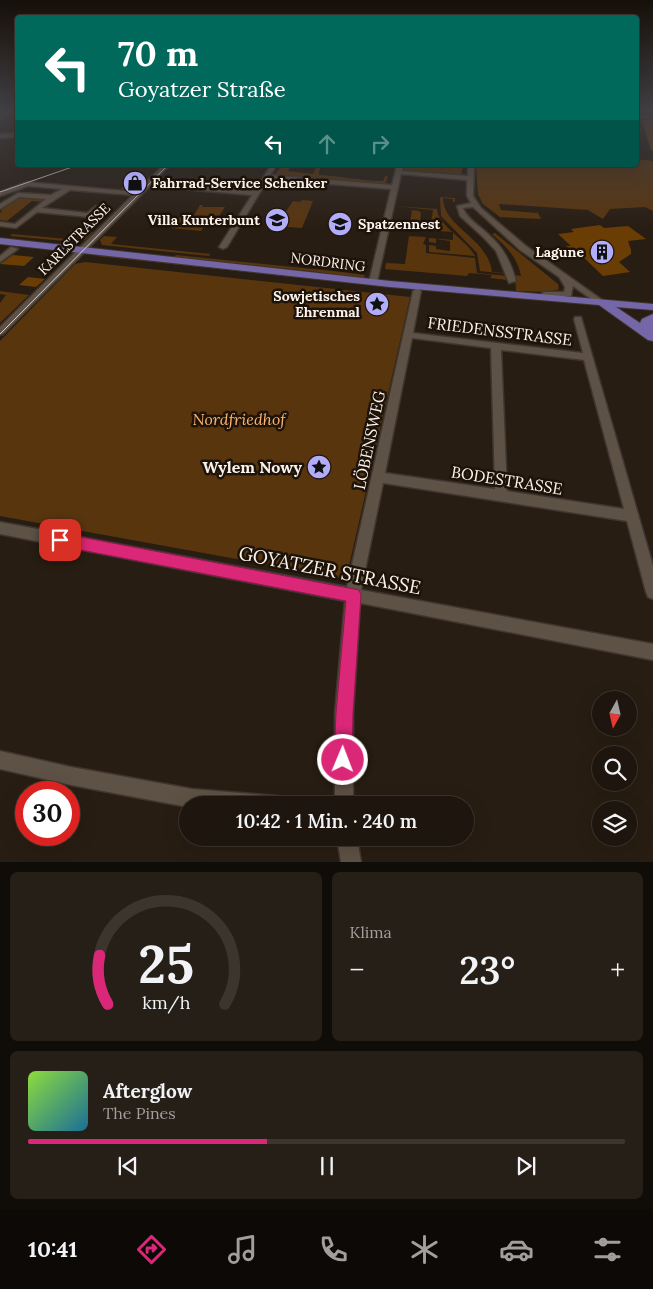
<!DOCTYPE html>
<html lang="de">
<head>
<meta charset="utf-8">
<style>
	:root { --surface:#1e160e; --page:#261f17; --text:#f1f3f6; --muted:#a19f9e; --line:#3c352e; --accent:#db2777 }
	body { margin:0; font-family:Lora,serif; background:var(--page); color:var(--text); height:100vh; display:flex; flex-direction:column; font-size:19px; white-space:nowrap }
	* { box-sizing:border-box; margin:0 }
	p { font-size:16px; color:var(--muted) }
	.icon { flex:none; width:28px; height:28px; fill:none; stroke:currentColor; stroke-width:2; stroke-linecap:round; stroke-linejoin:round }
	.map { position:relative; height:862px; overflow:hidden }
	.details { display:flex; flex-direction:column; gap:10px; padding:10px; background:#100c08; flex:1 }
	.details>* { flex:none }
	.banner { position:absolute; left:15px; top:15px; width:624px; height:152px; border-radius:5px; box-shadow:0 5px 20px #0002,0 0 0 1px var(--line); background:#00695c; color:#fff; overflow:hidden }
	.needle { width:32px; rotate:188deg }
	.controls { position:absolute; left:592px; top:691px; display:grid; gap:10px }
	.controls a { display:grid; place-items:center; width:45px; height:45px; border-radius:50%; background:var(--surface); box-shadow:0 5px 20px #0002,0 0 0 1px var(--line); font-size:25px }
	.speed { position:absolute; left:15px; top:781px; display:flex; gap:10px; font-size:25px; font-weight:700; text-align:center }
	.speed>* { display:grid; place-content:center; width:65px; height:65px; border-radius:50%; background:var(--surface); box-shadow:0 5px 20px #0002,0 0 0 1px var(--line); line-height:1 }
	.speed .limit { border:8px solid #d22; background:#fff; color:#111 }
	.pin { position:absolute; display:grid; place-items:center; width:42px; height:42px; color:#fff; margin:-21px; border-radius:10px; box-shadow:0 2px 8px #0006 }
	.me { position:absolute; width:55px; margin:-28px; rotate:1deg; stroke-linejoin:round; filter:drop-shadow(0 0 4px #0008) }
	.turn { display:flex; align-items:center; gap:18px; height:105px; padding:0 20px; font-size:22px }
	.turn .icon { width:65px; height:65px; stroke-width:2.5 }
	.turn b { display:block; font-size:35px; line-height:42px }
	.lanes { display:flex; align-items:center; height:48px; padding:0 20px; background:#0003; justify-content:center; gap:25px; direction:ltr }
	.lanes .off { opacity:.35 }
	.big { font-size:38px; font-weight:600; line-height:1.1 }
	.details .card { flex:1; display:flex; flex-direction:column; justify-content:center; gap:8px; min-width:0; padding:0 18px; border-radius:8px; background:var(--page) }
	.details .dial { align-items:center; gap:0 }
	.dial svg { height:130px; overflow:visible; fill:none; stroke:var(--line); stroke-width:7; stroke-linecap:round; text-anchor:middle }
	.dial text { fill:var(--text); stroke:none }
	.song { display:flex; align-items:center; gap:15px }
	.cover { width:60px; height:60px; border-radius:8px; background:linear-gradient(135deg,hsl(90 70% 55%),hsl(200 70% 35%)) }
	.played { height:5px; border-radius:2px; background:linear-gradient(90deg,var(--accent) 40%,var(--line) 40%) }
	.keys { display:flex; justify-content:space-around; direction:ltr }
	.heat { display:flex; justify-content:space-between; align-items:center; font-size:28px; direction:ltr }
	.details .tiles { flex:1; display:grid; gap:10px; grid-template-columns:1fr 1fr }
	.card:last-child { grid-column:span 2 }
	.trip { position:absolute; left:179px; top:796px; width:295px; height:50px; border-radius:25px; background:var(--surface); box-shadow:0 5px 20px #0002,0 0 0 1px var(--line); font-weight:600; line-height:50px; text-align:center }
	.menu { display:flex; height:80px; justify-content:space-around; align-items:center; background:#0c0906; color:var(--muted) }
	.menu .icon { width:35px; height:35px }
	.menu .active { color:var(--accent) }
	.menu b { font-size:22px; color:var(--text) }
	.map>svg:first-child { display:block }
	.green { fill:#59350e }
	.building { fill:#6a3d05 }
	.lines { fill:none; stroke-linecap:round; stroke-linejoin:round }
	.minor-casing { stroke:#3f3630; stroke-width:3 }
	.major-casing { stroke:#3f3630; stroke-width:2 }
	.minor { fill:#5e5145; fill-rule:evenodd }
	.major { fill:#7567a7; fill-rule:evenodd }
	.tram { stroke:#dcd4cc; stroke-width:1 }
	.route { fill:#db2777; stroke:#8e194d }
	.labels { text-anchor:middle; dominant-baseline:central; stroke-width:5; stroke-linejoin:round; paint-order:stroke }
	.far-poi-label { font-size:14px; font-weight:bold; fill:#fbf3ec; stroke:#1e1309; text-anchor:end }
	.far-street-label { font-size:14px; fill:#fbf3ec; stroke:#1e1309 }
	.street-label { font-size:16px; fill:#fbf3ec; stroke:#1e1309 }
	.park-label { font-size:16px; font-style:italic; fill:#fdb571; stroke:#1e1309 }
	.poi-label { font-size:16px; font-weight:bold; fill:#fbf3ec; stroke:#1e1309; text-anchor:end }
	.near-street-label { font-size:19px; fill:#fbf3ec; stroke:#1e1309 }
</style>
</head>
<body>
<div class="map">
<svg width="653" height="862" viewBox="0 0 653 862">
	<rect width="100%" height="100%" fill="#281d12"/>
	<path class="green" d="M636 159 653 161V211L645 207 610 209 603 219 588 210 499 204 501 210 537 213V211L541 219 500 217 483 204 478 194 476 165H636Z
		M282 165H291L288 171 313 174 317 165 320 166 319 175C339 176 363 181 383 181L385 176H388L385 186 274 176Z
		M405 165H463L461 176 403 171Z
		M17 196 33 197 31 199 48 198 43 202 32 201 7 221 0 220V213L2 211 0 208Z
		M440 197 455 198V202H453V199L443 198C443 227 488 238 492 272L504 273V270L507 274 480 271 477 253 441 216Z
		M302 200 313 201 302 228 274 226 280 216H283L293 201 300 202Z
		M200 205H203L202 207H225L219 216 211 215 201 231 171 228 181 216 193 217Z
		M395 206 437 209C437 225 468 241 475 256L429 252V245L436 246V249L450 251V241L436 239V243L429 242V238L453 240V232L409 229 412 210 419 211 421 213 420 222 431 223 433 210Z
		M72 230 93 232 85 240 76 242 10 236 12 234 67 239 73 233 69 232Z
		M495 233 558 284 559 289 550 292 516 291 515 275 521 276C517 256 506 247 492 234Z
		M104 236 117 237 111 244 210 254 209 256 102 245 100 240Z
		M409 236 426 237 423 244 426 245V253L475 258 477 273 508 276V280L490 278 492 275 469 273 467 276 385 269 386 263 405 264Z
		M98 255 386 285V287L96 256Z
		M176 255 341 272 365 275 364 278 360 279 318 272 174 257Z
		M85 262 410 297 346 579 0 516V341L75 264Z
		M0 291 29 295 0 323V303L6 295 0 294Z"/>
	<path class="building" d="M642 120 653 121V150H651Z
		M133 177 147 178 135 190 121 189Z
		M600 225 604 228 628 226 646 239 628 241 631 250V254L619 262 630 272 603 276 581 255 577 256 566 246H571L558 234 574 232 571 229Z
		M13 255 34 257 24 266 0 264Z
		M28 277 45 279 36 287 19 285Z"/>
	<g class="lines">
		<g class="minor-casing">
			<path id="minor" d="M8 109H12L0 121V117Z
				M636 115 653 117V119L636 117Z
				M18 133V137L0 138V134Z
				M164 165H170L153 182 255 191 271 165H277L270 175 392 185 397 165H403L402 171 468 176V165H474L473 196 481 208 526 246 605 302 601 305 598 304 573 286 571 296 542 297V293L545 292H564L565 287 559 277 520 250 473 207 463 208C467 219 480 226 488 234 503 247 511 262 516 281L509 283 496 251 484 238 460 216 457 206 471 203 467 196V180L401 174 377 282 373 284 369 282 391 189 268 179 227 247 223 249 219 247 252 195 150 186 3 334 0 335V327L133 195 70 190 42 208 87 213 96 206 101 207 89 217 37 212 16 228 0 226V222L15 224 46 199 19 197 0 209V204L18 193 51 195 62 189 28 186 0 196V192L27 182 136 192Z
				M11 247 18 249 0 262V256Z
				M417 288 421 291 413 333 583 353 574 319 575 317H581L653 566V599L648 597 646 592 627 521 383 483 361 590 653 644V660L360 603 353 713V805H335V713L345 601 0 534V522L347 587 413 291ZM412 338 491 348 495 489 385 473ZM501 350 584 360 624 509 507 491Z
				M0 751 71 767 192 789 277 796 284 798 286 805H188V807L71 785 0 769Z
				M337 838H357L361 862H341Z"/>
		</g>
		<g class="major-casing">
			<path id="major" d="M0 238 390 281 653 304V310L616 307 640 323 642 319 653 314V341L648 340 599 305 390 287 0 244Z"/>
		</g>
		<use href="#minor" class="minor"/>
		<use href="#major" class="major"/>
		<path class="tram" d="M0 192 78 165
			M0 334 168 165"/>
	</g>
	<linearGradient id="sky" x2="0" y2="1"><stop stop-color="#16100a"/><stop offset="0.48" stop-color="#424044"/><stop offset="1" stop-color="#424044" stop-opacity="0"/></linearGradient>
	<rect width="653" height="229" fill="url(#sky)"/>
	<path class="route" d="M60 533 359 590 361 595 353 713 352 760 350 767 343 769 337 767 334 760 336 713 346 601 60 546 55 544 53 540 55 535Z"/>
	<defs>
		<g id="shop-disc" transform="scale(1.25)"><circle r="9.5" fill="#b2adf9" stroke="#1e1309"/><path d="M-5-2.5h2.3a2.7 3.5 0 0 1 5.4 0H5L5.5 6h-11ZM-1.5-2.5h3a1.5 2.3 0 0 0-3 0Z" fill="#111"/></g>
		<g id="school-disc" transform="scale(1.25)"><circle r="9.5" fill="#b2adf9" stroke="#1e1309"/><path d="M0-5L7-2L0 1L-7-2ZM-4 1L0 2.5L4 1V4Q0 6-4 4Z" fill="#111"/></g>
		<g id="building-disc" transform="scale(1.25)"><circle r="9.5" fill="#b2adf9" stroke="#1e1309"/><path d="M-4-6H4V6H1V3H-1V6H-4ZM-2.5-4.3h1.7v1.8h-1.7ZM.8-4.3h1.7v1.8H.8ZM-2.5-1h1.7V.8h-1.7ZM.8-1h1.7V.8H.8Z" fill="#111"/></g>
		<g id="sight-disc" transform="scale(1.25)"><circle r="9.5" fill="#b2adf9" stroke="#1e1309"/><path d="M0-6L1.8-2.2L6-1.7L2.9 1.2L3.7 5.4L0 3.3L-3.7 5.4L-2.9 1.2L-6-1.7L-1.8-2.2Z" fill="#111"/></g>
	</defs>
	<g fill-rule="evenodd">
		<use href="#shop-disc" x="135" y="183"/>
		<use href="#school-disc" x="277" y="220"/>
		<use href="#school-disc" x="340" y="224"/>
		<use href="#building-disc" x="602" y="252"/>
		<use href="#sight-disc" x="377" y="304"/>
		<use href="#sight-disc" x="319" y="467"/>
	</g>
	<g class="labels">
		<g class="far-poi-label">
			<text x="152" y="183" text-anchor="start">Fahrrad-Service Schenker</text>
			<text x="260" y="220">Villa Kunterbunt</text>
			<text x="358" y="224" text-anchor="start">Spatzennest</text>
			<text x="584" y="252">Lagune</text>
			<text x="360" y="296">Sowjetisches<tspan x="360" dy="16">Ehrenmal</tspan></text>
		</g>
		<g class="far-street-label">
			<text transform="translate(74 239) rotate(-45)">KARLSTRASSE</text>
			<text transform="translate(328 262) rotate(7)">NORDRING</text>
		</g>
		<g class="street-label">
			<text transform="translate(500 331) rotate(7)">FRIEDENSSTRASSE</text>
			<text transform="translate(369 440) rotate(-78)">LÖBENSWEG</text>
			<text transform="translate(507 480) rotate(9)">BODESTRASSE</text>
		</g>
		<g class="park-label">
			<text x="239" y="419">Nordfriedhof</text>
		</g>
		<g class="poi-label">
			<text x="302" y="467">Wylem Nowy</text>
		</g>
		<g class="near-street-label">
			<text transform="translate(330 570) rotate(11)">GOYATZER STRASSE</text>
		</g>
	</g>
</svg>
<div class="controls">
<a><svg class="needle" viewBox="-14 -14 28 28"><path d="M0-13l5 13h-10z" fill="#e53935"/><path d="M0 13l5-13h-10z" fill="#a19f9e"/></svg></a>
<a><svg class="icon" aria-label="search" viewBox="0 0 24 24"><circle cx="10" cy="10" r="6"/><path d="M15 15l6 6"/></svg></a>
<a><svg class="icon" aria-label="layers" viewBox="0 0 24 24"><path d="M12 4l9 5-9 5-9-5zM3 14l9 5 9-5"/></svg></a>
</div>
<div class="speed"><div class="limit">30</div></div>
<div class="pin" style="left:60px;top:540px;background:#d93025"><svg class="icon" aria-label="arrive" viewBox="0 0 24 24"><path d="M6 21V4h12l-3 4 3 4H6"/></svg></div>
<svg class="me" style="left:343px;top:760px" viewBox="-20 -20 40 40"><circle r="17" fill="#db2777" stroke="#fff" stroke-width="3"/><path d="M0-11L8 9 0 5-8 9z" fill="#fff"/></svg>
<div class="trip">10:42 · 1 Min. · 240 m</div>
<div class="banner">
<div class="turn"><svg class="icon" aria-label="left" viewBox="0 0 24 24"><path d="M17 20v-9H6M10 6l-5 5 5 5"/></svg><div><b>70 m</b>Goyatzer Straße</div></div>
<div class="lanes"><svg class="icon" aria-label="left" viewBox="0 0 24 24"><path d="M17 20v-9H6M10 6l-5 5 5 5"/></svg><svg class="icon off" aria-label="ahead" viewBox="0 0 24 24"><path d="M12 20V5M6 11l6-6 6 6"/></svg><svg class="icon off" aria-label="right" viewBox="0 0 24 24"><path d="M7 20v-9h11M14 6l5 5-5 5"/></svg></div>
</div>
</div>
<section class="details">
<div class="tiles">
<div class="card dial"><svg viewBox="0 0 100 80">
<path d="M14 69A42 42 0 1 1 86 69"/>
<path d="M14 69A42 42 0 0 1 9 39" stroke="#db2777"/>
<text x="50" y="56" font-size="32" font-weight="700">25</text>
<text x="50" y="72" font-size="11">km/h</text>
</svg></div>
<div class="card"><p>Klima</p>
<div class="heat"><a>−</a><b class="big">23°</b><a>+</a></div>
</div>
<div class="card">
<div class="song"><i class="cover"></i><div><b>Afterglow</b><p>The Pines</p></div></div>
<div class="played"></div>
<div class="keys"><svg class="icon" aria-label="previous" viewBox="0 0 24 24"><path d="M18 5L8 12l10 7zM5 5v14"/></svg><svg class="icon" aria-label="pause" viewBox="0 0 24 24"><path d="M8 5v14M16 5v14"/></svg><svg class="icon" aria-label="next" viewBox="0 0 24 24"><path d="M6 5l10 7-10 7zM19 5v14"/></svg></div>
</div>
</div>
</section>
<nav class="menu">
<b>10:41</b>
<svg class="icon active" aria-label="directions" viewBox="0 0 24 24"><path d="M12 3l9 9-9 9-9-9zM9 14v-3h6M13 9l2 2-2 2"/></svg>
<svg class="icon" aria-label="music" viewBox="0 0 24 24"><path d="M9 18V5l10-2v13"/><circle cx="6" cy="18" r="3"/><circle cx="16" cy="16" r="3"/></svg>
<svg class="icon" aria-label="phone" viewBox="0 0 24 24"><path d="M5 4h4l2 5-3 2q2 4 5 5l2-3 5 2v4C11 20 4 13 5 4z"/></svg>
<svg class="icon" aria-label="climate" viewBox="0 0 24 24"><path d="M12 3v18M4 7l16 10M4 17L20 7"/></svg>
<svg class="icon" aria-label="car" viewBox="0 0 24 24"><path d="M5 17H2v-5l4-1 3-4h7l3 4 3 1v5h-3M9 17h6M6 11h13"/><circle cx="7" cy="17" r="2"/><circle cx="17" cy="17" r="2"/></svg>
<svg class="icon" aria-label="filters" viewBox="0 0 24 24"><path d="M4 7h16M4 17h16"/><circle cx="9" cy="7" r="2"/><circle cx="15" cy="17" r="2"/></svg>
</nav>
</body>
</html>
